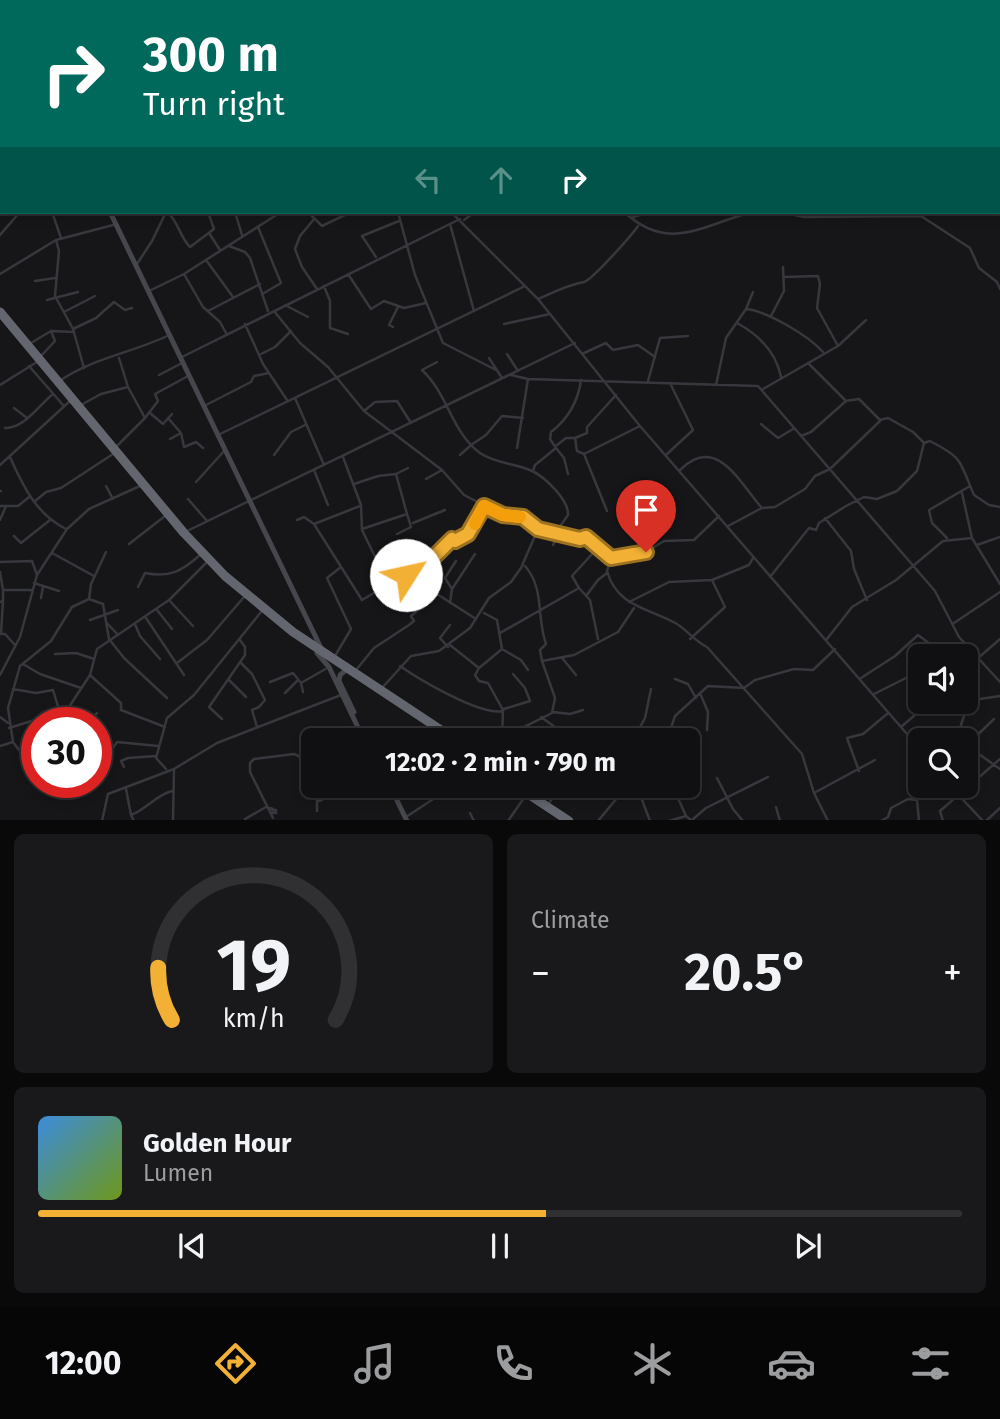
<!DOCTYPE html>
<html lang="en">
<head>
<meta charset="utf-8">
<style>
	:root { --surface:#101012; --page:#19191b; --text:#f1f3f6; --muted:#9c9d9f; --line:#303032; --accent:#f2b134 }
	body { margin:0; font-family:"Fira Sans",sans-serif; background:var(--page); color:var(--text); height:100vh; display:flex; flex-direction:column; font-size:26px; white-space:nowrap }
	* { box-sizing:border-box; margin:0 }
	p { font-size:23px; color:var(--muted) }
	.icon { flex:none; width:38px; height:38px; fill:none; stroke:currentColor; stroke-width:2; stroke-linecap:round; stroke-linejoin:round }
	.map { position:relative; height:820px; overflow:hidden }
	.sheet { display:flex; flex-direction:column; gap:14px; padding:14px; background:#09090a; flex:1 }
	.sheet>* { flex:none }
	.banner { position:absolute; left:0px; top:0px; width:1001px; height:214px; box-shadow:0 4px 10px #0003,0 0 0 2px var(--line); background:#00695c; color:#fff; overflow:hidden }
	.fabs { position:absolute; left:908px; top:644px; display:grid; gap:14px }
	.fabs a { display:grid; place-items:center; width:70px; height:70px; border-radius:10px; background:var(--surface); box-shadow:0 4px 10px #0003,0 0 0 2px var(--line); font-size:35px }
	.speed { position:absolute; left:21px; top:707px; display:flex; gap:14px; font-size:35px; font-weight:700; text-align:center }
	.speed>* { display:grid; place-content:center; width:91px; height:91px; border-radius:50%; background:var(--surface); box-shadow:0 4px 10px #0003,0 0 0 2px var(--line); line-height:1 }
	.speed .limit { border:10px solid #d22; background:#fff; color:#111 }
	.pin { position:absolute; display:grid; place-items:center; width:60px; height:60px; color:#fff; margin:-72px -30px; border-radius:50% 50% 50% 0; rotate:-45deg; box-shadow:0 0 7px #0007 }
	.pin .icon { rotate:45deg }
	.me { position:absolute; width:77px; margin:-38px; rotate:55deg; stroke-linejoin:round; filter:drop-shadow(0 0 5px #0008) }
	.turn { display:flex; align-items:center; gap:24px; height:147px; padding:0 28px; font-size:32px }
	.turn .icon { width:91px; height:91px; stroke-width:2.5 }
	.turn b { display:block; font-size:49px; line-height:60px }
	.lanes { display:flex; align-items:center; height:66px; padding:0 28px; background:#0003; justify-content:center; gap:35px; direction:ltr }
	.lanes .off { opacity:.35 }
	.big { font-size:52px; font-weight:700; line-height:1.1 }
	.sheet .tile { flex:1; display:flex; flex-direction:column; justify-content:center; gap:10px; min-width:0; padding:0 24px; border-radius:10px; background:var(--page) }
	.sheet .dial { align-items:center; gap:0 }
	.dial svg { height:182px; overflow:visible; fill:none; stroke:var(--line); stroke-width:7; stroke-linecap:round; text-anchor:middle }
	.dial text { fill:var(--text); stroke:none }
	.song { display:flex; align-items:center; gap:21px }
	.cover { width:84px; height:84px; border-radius:10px; background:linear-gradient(135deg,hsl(210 70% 55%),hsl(80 70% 35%)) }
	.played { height:7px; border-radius:4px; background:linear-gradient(90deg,var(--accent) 55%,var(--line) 55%) }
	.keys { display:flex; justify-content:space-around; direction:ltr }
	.heat { display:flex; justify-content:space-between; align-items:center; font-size:38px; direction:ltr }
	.sheet .tiles { flex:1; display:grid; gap:14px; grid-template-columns:1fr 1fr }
	.tile:last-child { grid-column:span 2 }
	.trip { position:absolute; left:301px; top:728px; width:399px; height:70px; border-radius:10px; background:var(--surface); box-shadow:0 4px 10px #0003,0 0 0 2px var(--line); font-weight:700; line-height:70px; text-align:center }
	.menu { display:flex; height:112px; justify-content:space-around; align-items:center; background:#060607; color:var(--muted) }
	.menu .icon { width:49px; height:49px }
	.menu .selected { color:var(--accent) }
	.menu b { font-size:32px; color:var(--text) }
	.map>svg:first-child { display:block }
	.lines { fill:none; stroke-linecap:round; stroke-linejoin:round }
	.street { stroke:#37383d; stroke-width:2.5 }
	.secondary { stroke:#45474d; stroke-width:5 }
	.highway { stroke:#63666e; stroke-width:9 }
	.route-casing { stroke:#9d7322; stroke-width:18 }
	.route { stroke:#f2b134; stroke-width:12 }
	.slow { stroke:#f59e0b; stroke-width:12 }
</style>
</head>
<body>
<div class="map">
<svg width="1000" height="821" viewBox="0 0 1000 821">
	<rect width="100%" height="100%" fill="#161618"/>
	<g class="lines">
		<path class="street" d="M10 0 11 2
			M105 0 106 2
			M223 0 225 2
			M387 0 388 2
			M666 0V2
			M149 2V0
			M273 2 275 0
			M454 2 455 0
			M555 2 558 0
			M612 2 615 0
			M745 2 746 0
			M0 33 2 34
			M0 130 2 129
			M0 152V159
			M0 195 2 197
			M52 212 61 238
			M167 212C179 222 179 236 190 247L214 229 208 212
			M235 212 242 235
			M308 212 322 226 351 212
			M398 212 415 275 443 343 496 370
			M451 212 538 299 640 426 920 749
			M624 212C670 254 703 224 753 212
			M780 212 804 217 921 216 970 248 979 268 997 282 1000 289
			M631 218 648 212
			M314 219 300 236 295 249 302 267 317 289
			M464 220 475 212
			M450 224 474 311
			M258 227 281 283 264 293
			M209 233 220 250
			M0 235 20 212
			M56 240 117 224
			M229 246 245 252 250 258 268 311
			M376 257 362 236 399 221
			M206 260 233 297
			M137 264 152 241 166 212
			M0 274 56 240 59 251 55 296 73 329 84 368
			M184 274 203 307 220 322 226 333
			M348 274 371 309 384 301 404 308 426 303
			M784 277 818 276 820 284 817 308 838 346
			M35 281 55 278
			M324 286 330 301V328L348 334
			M149 291 184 274 281 212
			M538 299C554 292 567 285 584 282 592 280 632 235 638 226
			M47 300 78 292
			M285 305 308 317
			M746 309C767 311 809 336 823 352
			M208 311 260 284
			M274 311 300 343 328 367 364 411 442 470 464 495 503 515 523 517 538 529 556 532 568 515C569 500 545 477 532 471 515 463 496 464 480 453 452 433 448 394 422 370L437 362
			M64 312 95 296
			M771 316 784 291 783 267
			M737 323C759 335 776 351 781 377
			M245 324 263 364 287 400
			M504 324 550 314
			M393 327 389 325 398 307
			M73 329 96 318 114 302 125 310 132 308
			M51 331 74 332
			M31 343 51 331 55 341 41 356
			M584 353 606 343 613 350 638 345 655 357
			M507 354 518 371
			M259 355 275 347 291 331
			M182 357 460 219
			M489 358 502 378
			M808 363 846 401 859 399 880 420 888 418 913 432 924 443 930 441C965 459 959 461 974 495L989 505 1000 507
			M29 366 63 405
			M159 375 182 363
			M511 375 528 379 758 386 935 591 959 637 1000 682
			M61 380C91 359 134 352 167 336
			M648 381 660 338 688 336
			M0 385 37 362
			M716 385 726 338 746 309 753 292
			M763 389 838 346 866 320
			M295 398 324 465
			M81 405 101 394 128 387 119 358
			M206 405 251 382 254 376 269 373
			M14 408 27 418
			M364 411 375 402 397 401 411 423
			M150 413 163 424 172 414
			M145 418 158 401 155 394 188 376
			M168 418 181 433 184 447 196 442 203 448
			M761 424 778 438 793 429
			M5 428C24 429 39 405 53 394
			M218 435 525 286
			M801 436 811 432 846 401
			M575 438 587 433V427L616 395
			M170 439 181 433
			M471 445 486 435 502 416 523 418
			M557 445 566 438H575L577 451 584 454
			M116 447 145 418 128 387
			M517 448 528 379
			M556 448 564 458 568 474
			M667 454 693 430 670 383
			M274 455 291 432 305 425
			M460 455 470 446
			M10 457C23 486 36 514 66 529
			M343 457 361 505 362 529 407 514 411 527 397 534
			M0 465 70 401
			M314 470 328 505
			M680 470C717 433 740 484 762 508
			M533 471 535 465 556 448 550 439 551 432C568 419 578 402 581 380
			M396 474 408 468
			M426 479 442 470
			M196 482 225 450
			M354 484 378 476 396 474 407 514
			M106 486 113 499
			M0 491H1
			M962 493 972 538 1000 584
			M188 499 207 521
			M34 502 46 492 61 488 113 454
			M0 506H18L29 497
			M607 511 584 454 640 426
			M825 518 851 551 854 569 867 600
			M0 520 6 506
			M297 520 304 517 314 524 362 600 430 560 452 539 455 541 468 534 484 507
			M413 523 445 510
			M314 524 360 506
			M728 526 762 508 775 507 805 489 815 476 830 469 880 421
			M362 530 388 583
			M185 532 575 343
			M14 536 21 543 50 520
			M947 538 932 523 929 510 970 486
			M129 544 165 516
			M597 544 611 558 607 571C617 607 649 608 677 624 688 631 695 641 707 647L802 754 814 793 828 821
			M553 545 559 533
			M977 545 1000 537
			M52 553 94 576
			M611 558 646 552 664 541 694 540 719 516
			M0 562 32 561 37 575
			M525 566C545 589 536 616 546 644L540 650 542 661
			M0 572 3 590H32
			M406 575 410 591 425 605
			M770 577 809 528 816 530 819 523 846 506 864 497 877 499 897 491 917 471 924 443
			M34 583 59 591
			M138 587 145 573C170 578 182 571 200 555
			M579 588 590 600 598 639
			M452 589 475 554
			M586 596 598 580 607 573
			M41 598 43 587
			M89 599 103 604 109 639 124 658 167 698
			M169 600 193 626
			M0 602 3 601V590
			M629 602 669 582 712 580 749 565 753 558
			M450 603 452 589 445 578 456 561
			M157 610 172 629
			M146 618 184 675
			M90 620 118 610
			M106 622 118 635
			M954 623 1000 592
			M135 624 140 636 160 659
			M500 633 579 588 572 576 593 553 597 544 586 537 580 539 558 532
			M0 634H5L15 645
			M1 634 3 601
			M690 639 725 607 712 580
			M827 639 852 607 896 580 943 541 972 538
			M450 645 479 668 502 649 497 620 484 613
			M448 647 440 638 450 625
			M502 649 521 660 528 670
			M55 654 76 653 94 659
			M335 656 351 629 327 578 341 567
			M563 659 576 675
			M977 659 1000 639
			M177 663 207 640 244 597
			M241 663 252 674 265 700 259 707 252 710 257 727
			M23 664 40 674 81 688
			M400 666C420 680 481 716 503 711L502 739
			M479 668 475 675 479 681 488 683 503 710
			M356 670 374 648 409 625 414 621 411 616 437 594 476 619
			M0 675 20 637 37 575 67 529 89 509 140 486
			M91 676 121 703V710L165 727
			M861 678 895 656 918 635 946 656
			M675 679 688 684 696 698
			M229 680 246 697
			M270 682 293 673 301 683 329 667
			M301 683 303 692
			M966 688 969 699
			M13 689 36 693 53 690 60 713
			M381 689 411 656 439 651 470 628 489 598 511 582 521 568 538 529
			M285 693 297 681
			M700 693 708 712 707 730
			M874 694 906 678
			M966 701 1000 696
			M504 709 530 701 525 688 513 674
			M67 710 72 723
			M553 712 570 714 583 710
			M0 717 8 723
			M541 717 573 740
			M222 719 209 707 245 655V647L240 640
			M88 723 97 713
			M901 727 930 702
			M9 728 67 710 90 675 97 649 169 600 207 562
			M517 731 528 740
			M498 740 552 713 555 698 542 661 574 655 618 632 634 608
			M633 740 645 718 651 689
			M667 740 675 716 708 686 744 688 755 680 794 669 813 670 835 649
			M956 740 964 716 962 706 965 702
			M13 742 8 708 20 666 51 641 72 607 89 599 91 584 106 552
			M966 745 1000 769
			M967 745 994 719
			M0 746 13 742 19 750
			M96 763 103 762 117 742 158 746
			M124 767 121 761 128 758 156 756
			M166 769 156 758 167 718 194 695 261 612
			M859 771 847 738 863 734 887 714
			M717 778 733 809 743 821
			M950 786 983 821
			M626 787 642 800 650 821
			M126 789 131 815
			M814 793 875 760
			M63 794 70 782
			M317 795 341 786
			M642 800 663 790 674 789 686 816 692 821
			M917 800 919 821
			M319 801 352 786
			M549 803 561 786
			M776 807 780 821
			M273 810H276V813H272Z
			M470 813 474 821
			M406 817 444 792 447 786
			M273 818 250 772V763L254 759 294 754 299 756 317 795V811
			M245 819 266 807 273 809
			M692 820 706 808 768 777
			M102 821 108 794 174 769 217 743 341 695
			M134 821 131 815C147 809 156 795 172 791
			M173 821 174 769
			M508 821 526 795
			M598 821 627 786
			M669 821 686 816
			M881 821 888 817 891 808 908 799 917 800 933 786
			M943 821 940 811 1000 759
			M986 821 1000 808"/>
		<path class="secondary" d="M20 2 21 0
			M110 212 322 650
			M317 653 329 667 364 740
			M345 671 340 675 339 681 354 712
			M390 786 407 821"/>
		<path class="highway" d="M0 312 184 533 225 576 293 632 456 740
			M516 786 569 821"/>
	</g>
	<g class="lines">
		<g class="route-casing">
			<path id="route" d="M406 575 430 561 452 539 455 541 468 534 484 506 503 515 523 517 538 529 580 539 586 537 611 558 646 552"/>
		</g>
		<use href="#route" class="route"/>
		<path class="slow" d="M475 524 484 506 503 515 520 517"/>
	</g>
</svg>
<div class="fabs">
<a><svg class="icon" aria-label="sound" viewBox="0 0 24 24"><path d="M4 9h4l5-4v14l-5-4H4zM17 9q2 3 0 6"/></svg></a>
<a><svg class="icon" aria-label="search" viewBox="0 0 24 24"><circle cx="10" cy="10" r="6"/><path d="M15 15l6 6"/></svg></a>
</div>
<div class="speed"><div class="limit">30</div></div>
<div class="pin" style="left:646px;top:552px;background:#d93025"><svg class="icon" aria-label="arrive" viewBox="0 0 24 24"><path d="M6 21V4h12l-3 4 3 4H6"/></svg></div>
<svg class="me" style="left:406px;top:575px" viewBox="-20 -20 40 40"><circle r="19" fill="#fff"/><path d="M0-13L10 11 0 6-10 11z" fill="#f2b134"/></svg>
<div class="trip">12:02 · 2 min · 790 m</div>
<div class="banner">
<div class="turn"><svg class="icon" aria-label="right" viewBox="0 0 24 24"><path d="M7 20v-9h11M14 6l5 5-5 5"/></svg><div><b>300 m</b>Turn right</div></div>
<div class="lanes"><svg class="icon off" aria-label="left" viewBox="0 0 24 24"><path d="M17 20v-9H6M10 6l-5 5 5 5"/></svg><svg class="icon off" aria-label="ahead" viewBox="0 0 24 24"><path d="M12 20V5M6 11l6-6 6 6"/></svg><svg class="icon" aria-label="right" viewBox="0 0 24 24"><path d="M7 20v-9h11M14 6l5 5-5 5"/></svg></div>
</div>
</div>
<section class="sheet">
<div class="tiles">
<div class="tile dial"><svg viewBox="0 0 100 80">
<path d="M14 69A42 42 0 1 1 86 69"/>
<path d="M14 69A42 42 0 0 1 8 46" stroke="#f2b134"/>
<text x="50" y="56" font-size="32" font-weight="700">19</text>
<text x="50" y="72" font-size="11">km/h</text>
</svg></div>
<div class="tile"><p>Climate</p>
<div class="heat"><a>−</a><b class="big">20.5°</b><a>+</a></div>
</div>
<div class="tile">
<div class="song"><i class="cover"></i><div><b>Golden Hour</b><p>Lumen</p></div></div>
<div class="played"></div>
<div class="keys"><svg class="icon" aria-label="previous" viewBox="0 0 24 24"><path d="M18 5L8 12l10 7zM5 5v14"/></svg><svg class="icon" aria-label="pause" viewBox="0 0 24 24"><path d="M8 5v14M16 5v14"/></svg><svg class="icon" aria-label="next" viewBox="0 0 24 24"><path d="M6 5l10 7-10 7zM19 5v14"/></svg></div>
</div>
</div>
</section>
<nav class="menu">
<b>12:00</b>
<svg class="icon selected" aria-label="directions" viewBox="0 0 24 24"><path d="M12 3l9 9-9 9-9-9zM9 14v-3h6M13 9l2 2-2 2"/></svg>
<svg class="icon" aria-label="music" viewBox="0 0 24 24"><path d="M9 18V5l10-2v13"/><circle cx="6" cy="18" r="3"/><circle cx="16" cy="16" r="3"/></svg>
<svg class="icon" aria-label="phone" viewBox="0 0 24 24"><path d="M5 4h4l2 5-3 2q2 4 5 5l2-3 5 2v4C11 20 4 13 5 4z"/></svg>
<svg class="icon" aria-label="climate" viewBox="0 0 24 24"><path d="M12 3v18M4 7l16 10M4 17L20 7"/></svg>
<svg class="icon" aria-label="car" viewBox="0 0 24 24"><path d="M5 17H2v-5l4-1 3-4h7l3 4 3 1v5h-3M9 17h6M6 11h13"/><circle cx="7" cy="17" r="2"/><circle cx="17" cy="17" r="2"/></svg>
<svg class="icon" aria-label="filters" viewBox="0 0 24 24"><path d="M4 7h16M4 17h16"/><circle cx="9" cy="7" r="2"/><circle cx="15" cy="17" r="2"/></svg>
</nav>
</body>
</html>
